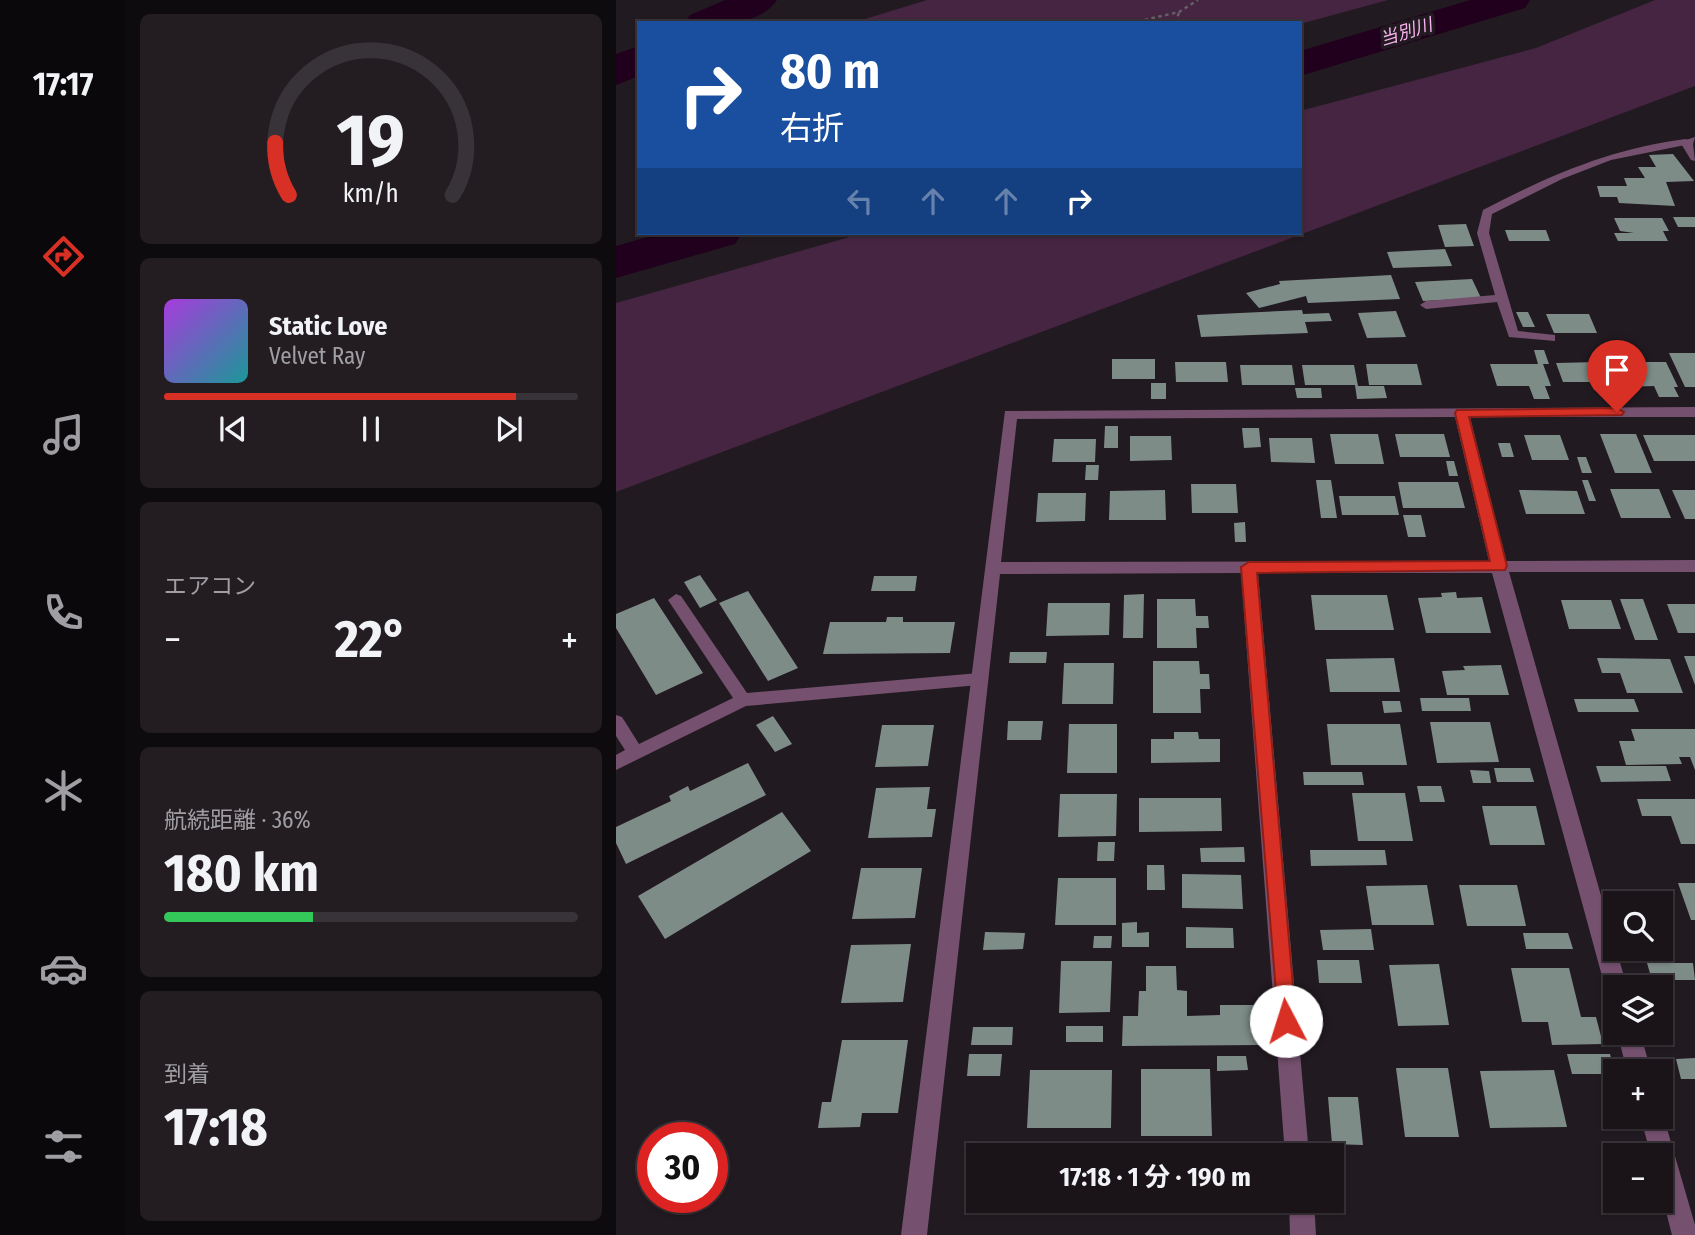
<!DOCTYPE html>
<html lang="ja">
<head>
<meta charset="utf-8">
<style>
	:root { --surface:#1a1419; --page:#231d22; --text:#f1f3f6; --muted:#9f9ea2; --line:#383338; --accent:#d93025 }
	body { margin:0; font-family:"Fira Sans Condensed","Noto Sans JP",sans-serif; background:var(--page); color:var(--text); height:100vh; display:flex; flex-direction:column; font-size:26px; white-space:nowrap }
	* { box-sizing:border-box; margin:0 }
	p { font-size:23px; color:var(--muted) }
	.icon { flex:none; width:38px; height:38px; fill:none; stroke:currentColor; stroke-width:2; stroke-linecap:round; stroke-linejoin:round }
	.map { position:relative; flex:1; overflow:hidden }
	.side { display:flex; flex-direction:column; gap:14px; padding:14px; background:#0e0b0e; width:490px }
	.side>* { flex:none }
	.hud { position:absolute; left:21px; top:21px; width:665px; height:214px; border-radius:0px; box-shadow:0 2px 5px #0004,0 0 0 2px var(--line); background:#1a4fa0; color:#fff; overflow:hidden }
	.controls { position:absolute; left:987px; top:891px; display:grid; gap:14px }
	.controls a { display:grid; place-items:center; width:70px; height:70px; border-radius:0px; background:var(--surface); box-shadow:0 2px 5px #0004,0 0 0 2px var(--line); font-size:35px }
	.speed { position:absolute; left:21px; top:1122px; display:flex; gap:14px; font-size:35px; font-weight:700; text-align:center }
	.speed>* { display:grid; place-content:center; width:91px; height:91px; border-radius:50%; background:var(--surface); box-shadow:0 2px 5px #0004,0 0 0 2px var(--line); line-height:1 }
	.speed .limit { border:10px solid #d22; background:#fff; color:#111 }
	.pin { position:absolute; display:grid; place-items:center; width:60px; height:60px; color:#fff; margin:-72px -30px; border-radius:50% 50% 50% 0; rotate:-45deg; box-shadow:0 0 7px #0007 }
	.pin .icon { rotate:45deg }
	.me { position:absolute; width:77px; margin:-38px; rotate:355deg; stroke-linejoin:round; filter:drop-shadow(0 0 5px #0008) }
	.turn { display:flex; align-items:center; gap:24px; height:147px; padding:0 28px; font-size:32px }
	.turn .icon { width:91px; height:91px; stroke-width:2.5 }
	.turn b { display:block; font-size:49px; line-height:60px }
	.lanes { display:flex; align-items:center; height:66px; padding:0 28px; background:#0003; justify-content:center; gap:35px; direction:ltr }
	.lanes .off { opacity:.35 }
	.big { font-size:52px; font-weight:700; line-height:1.1 }
	.side .widget { flex:1; display:flex; flex-direction:column; justify-content:center; gap:10px; min-width:0; padding:0 24px; border-radius:10px; background:var(--page) }
	.side .dial { align-items:center; gap:0 }
	.dial svg { height:182px; overflow:visible; fill:none; stroke:var(--line); stroke-width:7; stroke-linecap:round; text-anchor:middle }
	.dial text { fill:var(--text); stroke:none }
	.song { display:flex; align-items:center; gap:21px }
	.cover { width:84px; height:84px; border-radius:10px; background:linear-gradient(135deg,hsl(280 70% 55%),hsl(180 70% 35%)) }
	.played { height:7px; border-radius:4px; background:linear-gradient(90deg,var(--accent) 85%,var(--line) 85%) }
	.keys { display:flex; justify-content:space-around; direction:ltr }
	.heat { display:flex; justify-content:space-between; align-items:center; font-size:38px; direction:ltr }
	.charge { height:10px; border-radius:5px; background:linear-gradient(90deg,#34c759 36%,var(--line) 0) }
	.trip { position:absolute; left:350px; top:1143px; width:378px; height:70px; border-radius:0px; background:var(--surface); box-shadow:0 2px 5px #0004,0 0 0 2px var(--line); font-weight:700; line-height:70px; text-align:center }
	main { display:flex; flex:1; min-height:0 }
	.dock { display:flex; flex-direction:column; width:126px; justify-content:space-around; align-items:center; background:#0a080a; color:var(--muted) }
	.dock .icon { width:49px; height:49px }
	.dock .current { color:var(--accent) }
	.dock b { font-size:32px; color:var(--text) }
	.map>svg:first-child { display:block }
	.green { fill:#452541 }
	.lines { fill:none; stroke-linecap:round; stroke-linejoin:round }
	.river { fill:#21001e; fill-rule:evenodd }
	.building { fill:#7e8c88 }
	.path { stroke:#665f65; stroke-width:2.5; stroke-dasharray:3.5 3.5; stroke-linecap:butt }
	.service { fill:#75516f; fill-rule:evenodd }
	.minor { fill:#75516f; fill-rule:evenodd }
	.route { fill:#d93025; stroke:#8d1f18; stroke-width:2 }
	.labels { text-anchor:middle; dominant-baseline:central; stroke-width:7; stroke-linejoin:round; paint-order:stroke }
	.far-water-label { font-size:18px; font-style:italic; fill:#fcb3ef; stroke:#221a21 }
</style>
</head>
<body>
<main>
<nav class="dock">
<b>17:17</b>
<svg class="icon current" aria-label="directions" viewBox="0 0 24 24"><path d="M12 3l9 9-9 9-9-9zM9 14v-3h6M13 9l2 2-2 2"/></svg>
<svg class="icon" aria-label="music" viewBox="0 0 24 24"><path d="M9 18V5l10-2v13"/><circle cx="6" cy="18" r="3"/><circle cx="16" cy="16" r="3"/></svg>
<svg class="icon" aria-label="phone" viewBox="0 0 24 24"><path d="M5 4h4l2 5-3 2q2 4 5 5l2-3 5 2v4C11 20 4 13 5 4z"/></svg>
<svg class="icon" aria-label="climate" viewBox="0 0 24 24"><path d="M12 3v18M4 7l16 10M4 17L20 7"/></svg>
<svg class="icon" aria-label="car" viewBox="0 0 24 24"><path d="M5 17H2v-5l4-1 3-4h7l3 4 3 1v5h-3M9 17h6M6 11h13"/><circle cx="7" cy="17" r="2"/><circle cx="17" cy="17" r="2"/></svg>
<svg class="icon" aria-label="filters" viewBox="0 0 24 24"><path d="M4 7h16M4 17h16"/><circle cx="9" cy="7" r="2"/><circle cx="15" cy="17" r="2"/></svg>
</nav>
<section class="side">
<div class="widget dial"><svg viewBox="0 0 100 80">
<path d="M14 69A42 42 0 1 1 86 69"/>
<path d="M14 69A42 42 0 0 1 8 46" stroke="#d93025"/>
<text x="50" y="56" font-size="32" font-weight="700">19</text>
<text x="50" y="72" font-size="11">km/h</text>
</svg></div>
<div class="widget">
<div class="song"><i class="cover"></i><div><b>Static Love</b><p>Velvet Ray</p></div></div>
<div class="played"></div>
<div class="keys"><svg class="icon" aria-label="previous" viewBox="0 0 24 24"><path d="M18 5L8 12l10 7zM5 5v14"/></svg><svg class="icon" aria-label="pause" viewBox="0 0 24 24"><path d="M8 5v14M16 5v14"/></svg><svg class="icon" aria-label="next" viewBox="0 0 24 24"><path d="M6 5l10 7-10 7zM19 5v14"/></svg></div>
</div>
<div class="widget"><p>エアコン</p>
<div class="heat"><a>−</a><b class="big">22°</b><a>+</a></div>
</div>
<div class="widget"><p>航続距離 · 36%</p><b class="big">180 km</b><div class="charge"></div></div>
<div class="widget"><p>到着</p><b class="big">17:18</b></div>
</section>
<div class="map">
<svg width="1079" height="1235" viewBox="0 0 1079 1235">
	<rect width="100%" height="100%" fill="#221a21"/>
	<path class="green" d="M311 0H772L684 24 236 23Z
		M1039 0H1079V86L0 492V303L248 233H684V111L920 48Z"/>
	<g class="lines">
		<path class="river" d="M109 0H161C142 28 98 23 68 23L74 15Z
			M854 0H914L909 8 684 76V51Z
			M23 46V76L0 85V54Z
			M46 233H126L119 244 0 278V246Z"/>
	</g>
	<path class="building" d="M1057 154 1078 181 1050 182 1059 206 1003 203 1001 197H984L981 186H1011L1008 178H1029L1022 167H1040L1033 155Z
		M1057 217H1079V227H1062Z
		M998 218H1046L1053 231H1047L1052 241H1002L998 233H1018L1004 231Z
		M850 224 858 246 829 247 822 225Z
		M889 230H930L934 241H893Z
		M829 249 836 266 777 268 771 252Z
		M775 275 784 299 692 303 690 296 643 308 630 293 664 284 663 281Z
		M856 279 865 298 807 301 799 282Z
		M686 310 687 314 713 313 716 321 689 322 692 333 585 337 581 315Z
		M780 311 790 337 751 338 742 313Z
		M900 312H912L919 327H907Z
		M930 314H973L981 333H938Z
		M918 350H928L933 364H927L935 386H929L934 399H918L913 386H881L874 364H922Z
		M1053 353H1079V387H1069Z
		M496 359H539V379H496Z
		M559 362H610L612 382H560Z
		M984 362 995 391 978 390 975 382H947L940 363Z
		M996 362H1050L1062 387H1058L1063 397H1043L1038 386 1007 387Z
		M750 364H801L806 385H753Z
		M624 365H676L679 385H626Z
		M686 365H738L742 386H768L771 398 741 399 739 385H689Z
		M535 383H550V399H535Z
		M679 388H705L706 398H681Z
		M489 426H502V448H488Z
		M626 428H643L645 447 628 448Z
		M714 434H762L768 464H719Z
		M779 434H828L834 457H784Z
		M984 434H1020L1036 473H999Z
		M908 435H944L953 460H916Z
		M1027 435H1079V461H1038Z
		M514 436H555L556 460 514 461Z
		M653 438H696L699 463 655 462Z
		M438 439H480L479 462H436Z
		M882 443H894L898 457H886Z
		M961 457H970L976 473H966Z
		M830 461H838L842 476H833Z
		M470 465H483L482 480H469Z
		M700 480H715L721 518H705Z
		M966 480H972L980 501H973Z
		M782 482H842L849 508H787Z
		M575 484H620L622 513H576Z
		M994 489H1043L1055 518H1005Z
		M549 490 550 520H493L494 491Z
		M903 490 961 491 969 514H910Z
		M1056 490H1079V519H1069Z
		M422 493H470L469 521 420 522Z
		M723 496H779L783 515H726Z
		M787 515H805L810 537H792Z
		M629 522 630 542H619L618 523Z
		M84 575 101 600 84 608 68 582Z
		M258 576H301L299 591H255Z
		M132 591 182 668 152 681 103 603Z
		M840 592 841 598 866 597 875 633H810L802 598 826 597 825 593Z
		M528 594 527 638H507L508 595Z
		M695 595H771L778 630H699Z
		M38 598 87 673 40 695 0 628V614Z
		M541 599H579L580 616H592L593 628H580L581 648H541Z
		M1004 599H1027L1042 640H1019Z
		M945 600H995L1005 629H953Z
		M432 603H494L493 635 430 636Z
		M1051 604H1079V633H1062Z
		M271 617H287V622H339L334 653 207 654 214 622H270Z
		M394 652H431L430 663H393Z
		M1068 656H1079V685Z
		M778 658 784 692H714L710 659Z
		M981 658 1054 659 1067 693H1011L1004 673H986Z
		M537 661H583L584 674H593L594 689H584L585 713H537Z
		M448 663H498L497 704H446Z
		M885 665 893 695H831L826 671 849 670 847 666Z
		M804 698H853L855 711H806Z
		M958 699H1018L1023 712H962Z
		M766 701H784L786 712 768 713Z
		M157 716 176 744 159 752 140 725Z
		M392 721H427L425 740H391Z
		M814 722H874L883 762 821 763Z
		M453 724H501V773H451Z
		M711 724H784L791 765H715Z
		M266 725H318L312 766 259 767Z
		M1015 729H1079V770L1074 757H1063L1066 764 1010 765 1003 741H1019Z
		M558 732H582L583 739H604V762L535 763V739H558Z
		M132 763 150 795 10 864 0 843V827L55 801 53 796 72 786 74 791Z
		M980 766H1050L1055 781 985 782Z
		M878 768H914L918 782H881Z
		M854 770 873 771 875 783H857Z
		M687 772H746L748 785H688Z
		M801 786H825L829 802H804Z
		M314 787 311 809H320L316 837 252 838 260 788Z
		M736 793H789L797 841H742Z
		M444 794H501L500 836 442 837Z
		M523 798H605L606 831 523 832Z
		M1021 799H1079V844H1065L1055 816H1026Z
		M866 806H920L929 845H874Z
		M166 812 195 851 49 939 22 896Z
		M482 842H499L498 861H481Z
		M628 847 629 862H585L584 848Z
		M694 850H769L771 865 695 866Z
		M531 865H548L549 890H531Z
		M245 868H306L299 918 236 919Z
		M566 874 625 875 627 909 566 908Z
		M442 878H500V925H439Z
		M1062 883H1079V920H1075Z
		M811 885 818 925H756L750 886Z
		M843 885H901L910 926H851Z
		M521 922V933L533 932V947H506V923Z
		M570 927 617 928 618 948H570Z
		M755 929 758 950H707L704 930Z
		M369 932 409 933 407 949 367 950Z
		M907 933H952L957 949H910Z
		M478 936H496L495 948H477Z
		M295 944 287 1002 225 1003 235 945Z
		M701 960H743L746 983H703Z
		M445 961H496L494 1012 443 1013Z
		M1031 963H1077L1079 980H1036Z
		M823 964 833 1025 782 1026 773 965Z
		M530 966H560L561 990 571 991V1016L604 1015V1005H642L645 1045 506 1046 507 1016H522L523 991H530Z
		M895 968H953L965 1017H980L987 1044 936 1045 932 1022H906Z
		M450 1026H487V1042H450Z
		M357 1027H397L396 1045H355Z
		M226 1040H292L282 1113H246L244 1127 202 1128 206 1102H215Z
		M353 1054H386L384 1076H351Z
		M951 1054H994L999 1074H956Z
		M601 1056H630L632 1070 601 1071Z
		M1079 1058V1079H1065L1060 1059Z
		M780 1068H832L843 1137H789Z
		M525 1069H594L596 1136H525Z
		M414 1070H496L495 1128H411Z
		M938 1070 951 1127 874 1128 864 1071Z
		M712 1097H742L747 1145 716 1144Z"/>
	<g class="lines">
		<path class="path" d="M515 23 563 12 582 0
			M560 23 563 12"/>
		<path class="service" d="M1070 139 1075 142 1074 144 995 160 946 179 876 214 873 233 902 331 939 335V341L893 337 881 302 810 309 804 305 810 301 879 295 861 233 867 210C932 176 996 148 1070 139Z
			M60 594 65 596 131 693 363 673 369 675 371 679 369 683 363 685 130 706 0 770V755L9 750 0 736V715L6 717 23 744 117 698 52 600Z"/>
		<path class="minor" d="M1079 137 1077 144 1079 161 1075 160 1064 142Z
			M1079 407V417H854L890 561 1079 560V572H893L1011 987H999V997L992 994 989 987 876 573H642L693 1155H669L625 573 384 574 311 1235H285L389 411ZM839 417 873 561 385 562 401 419Z
			M1001 1032H1024L1035 1071H1011Z
			M1045 1108 1079 1225V1235H1056L1045 1192V1155H1035L1024 1116H1045Z
			M673 1200H698L700 1235H674Z"/>
	</g>
	<path class="route" d="M1001 408 1008 412 1006 415 853 417 891 566 889 570 641 573 680 1021 677 1028 670 1031 663 1028 625 567 633 562 874 561 839 413 841 410Z"/>
	<g class="labels">
		<g class="far-water-label">
			<text transform="translate(790 32) rotate(-17)">当別川</text>
		</g>
	</g>
</svg>
<div class="controls">
<a><svg class="icon" aria-label="search" viewBox="0 0 24 24"><circle cx="10" cy="10" r="6"/><path d="M15 15l6 6"/></svg></a>
<a><svg class="icon" aria-label="layers" viewBox="0 0 24 24"><path d="M12 4l9 5-9 5-9-5zM3 14l9 5 9-5"/></svg></a>
<a>+</a>
<a>−</a>
</div>
<div class="speed"><div class="limit">30</div></div>
<div class="pin" style="left:1001px;top:412px;background:#d93025"><svg class="icon" aria-label="arrive" viewBox="0 0 24 24"><path d="M6 21V4h12l-3 4 3 4H6"/></svg></div>
<svg class="me" style="left:670px;top:1021px" viewBox="-20 -20 40 40"><circle r="19" fill="#fff"/><path d="M0-13L10 11 0 6-10 11z" fill="#d93025"/></svg>
<div class="trip">17:18 · 1 分 · 190 m</div>
<div class="hud">
<div class="turn"><svg class="icon" aria-label="right" viewBox="0 0 24 24"><path d="M7 20v-9h11M14 6l5 5-5 5"/></svg><div><b>80 m</b>右折</div></div>
<div class="lanes"><svg class="icon off" aria-label="left" viewBox="0 0 24 24"><path d="M17 20v-9H6M10 6l-5 5 5 5"/></svg><svg class="icon off" aria-label="ahead" viewBox="0 0 24 24"><path d="M12 20V5M6 11l6-6 6 6"/></svg><svg class="icon off" aria-label="ahead" viewBox="0 0 24 24"><path d="M12 20V5M6 11l6-6 6 6"/></svg><svg class="icon" aria-label="right" viewBox="0 0 24 24"><path d="M7 20v-9h11M14 6l5 5-5 5"/></svg></div>
</div>
</div>
</main>
</body>
</html>
